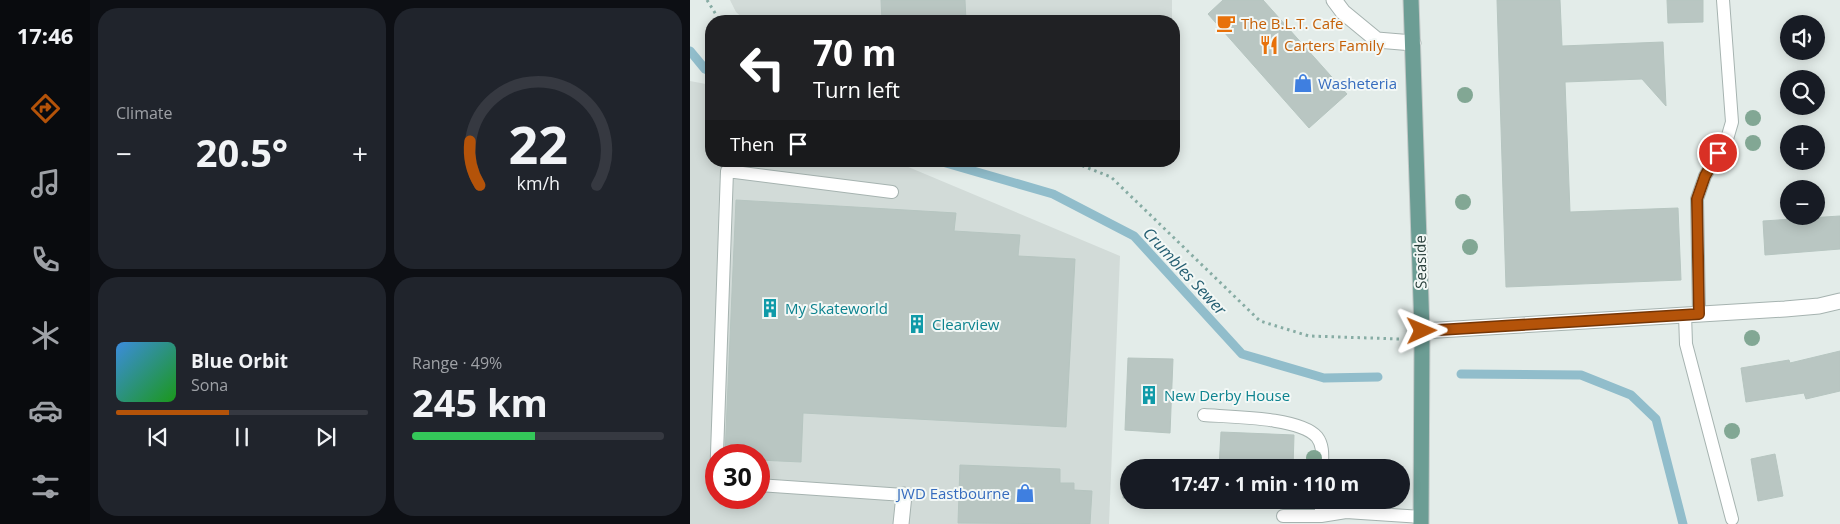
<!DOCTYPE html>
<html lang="en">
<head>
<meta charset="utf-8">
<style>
	:root { --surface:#171b24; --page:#20242c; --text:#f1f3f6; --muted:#9ea1a6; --line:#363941; --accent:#b45309 }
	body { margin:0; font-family:"Open Sans",sans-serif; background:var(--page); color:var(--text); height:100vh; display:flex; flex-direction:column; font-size:19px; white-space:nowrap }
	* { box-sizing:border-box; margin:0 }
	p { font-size:16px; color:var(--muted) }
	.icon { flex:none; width:28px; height:28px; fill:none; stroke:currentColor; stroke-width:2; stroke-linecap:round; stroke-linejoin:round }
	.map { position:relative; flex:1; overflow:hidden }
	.side { display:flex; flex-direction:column; gap:8px; padding:8px; background:#0d0f14; width:600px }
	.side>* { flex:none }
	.guide { position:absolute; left:15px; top:15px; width:475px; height:152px; border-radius:20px; box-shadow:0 2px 12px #0003; background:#202124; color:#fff; overflow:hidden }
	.tools { position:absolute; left:1090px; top:15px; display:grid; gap:10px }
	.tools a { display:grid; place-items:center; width:45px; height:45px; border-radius:50%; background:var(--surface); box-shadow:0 2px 12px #0003; font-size:25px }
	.speed { position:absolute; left:15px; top:444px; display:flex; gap:10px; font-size:25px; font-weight:700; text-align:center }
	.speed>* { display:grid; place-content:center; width:65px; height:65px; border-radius:50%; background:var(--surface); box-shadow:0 2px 12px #0003; line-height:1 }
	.speed .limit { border:8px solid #d22; background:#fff; color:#111 }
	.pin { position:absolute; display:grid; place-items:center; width:42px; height:42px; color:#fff; margin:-21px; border:2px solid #fff; border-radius:50%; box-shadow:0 1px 5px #0007 }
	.me { position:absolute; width:55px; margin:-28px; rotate:89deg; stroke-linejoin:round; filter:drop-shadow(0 0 4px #0008) }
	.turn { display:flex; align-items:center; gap:18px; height:105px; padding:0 25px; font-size:22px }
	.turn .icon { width:65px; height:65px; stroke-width:2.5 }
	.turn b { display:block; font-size:35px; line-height:42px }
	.then { display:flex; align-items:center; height:48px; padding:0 25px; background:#0003; gap:10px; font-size:19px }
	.big { font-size:38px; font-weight:700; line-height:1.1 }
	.side .tile { flex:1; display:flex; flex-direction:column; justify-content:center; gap:8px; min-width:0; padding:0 18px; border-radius:20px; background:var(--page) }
	.side .dial { align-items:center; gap:0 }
	.dial svg { height:130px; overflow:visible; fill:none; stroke:var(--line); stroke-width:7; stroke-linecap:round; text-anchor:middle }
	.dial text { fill:var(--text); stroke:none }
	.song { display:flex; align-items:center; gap:15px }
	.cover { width:60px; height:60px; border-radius:8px; background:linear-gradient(135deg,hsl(210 70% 55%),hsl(120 70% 35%)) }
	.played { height:5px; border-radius:2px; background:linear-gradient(90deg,var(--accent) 45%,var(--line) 45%) }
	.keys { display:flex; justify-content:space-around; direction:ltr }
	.heat { display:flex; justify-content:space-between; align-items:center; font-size:28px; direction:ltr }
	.charge { height:8px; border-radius:4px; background:linear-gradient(90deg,#34c759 49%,var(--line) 0) }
	.side .tiles { flex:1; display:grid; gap:8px; grid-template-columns:repeat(2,1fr) }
	.trip { position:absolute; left:430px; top:459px; width:290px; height:50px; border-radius:25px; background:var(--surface); box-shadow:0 2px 12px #0003; font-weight:700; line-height:50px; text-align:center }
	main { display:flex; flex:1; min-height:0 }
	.tabs { display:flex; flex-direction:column; width:90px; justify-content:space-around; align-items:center; background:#090b0e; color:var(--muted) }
	.tabs .icon { width:35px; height:35px }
	.tabs .on { color:var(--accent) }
	.tabs b { font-size:22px; color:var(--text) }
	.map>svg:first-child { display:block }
	.built { fill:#d2dbd8; fill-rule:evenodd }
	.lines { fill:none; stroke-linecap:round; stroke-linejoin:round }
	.stream { stroke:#91bdcb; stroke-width:9 }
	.building { fill:#b9c6c2; stroke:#b6c5c0 }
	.lane-casing { stroke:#a6b3b0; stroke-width:14 }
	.street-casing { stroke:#a6b3b0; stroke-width:17 }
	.primary-casing { stroke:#c2c8c7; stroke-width:17 }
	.path { stroke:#87aca4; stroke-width:3; stroke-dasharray:2.5 4; stroke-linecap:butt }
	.lane { stroke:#fff; stroke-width:12 }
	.street { stroke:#fff; stroke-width:15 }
	.primary { stroke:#6c9d94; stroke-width:15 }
	.tree { fill:#82a794 }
	.route-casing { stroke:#753606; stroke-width:12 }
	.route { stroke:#b45309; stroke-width:9 }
	.labels { text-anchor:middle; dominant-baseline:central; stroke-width:4; stroke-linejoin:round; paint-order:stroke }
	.food-label { font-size:15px; fill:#c56008; stroke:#f3f8f6; text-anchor:start }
	.shop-label { font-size:15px; fill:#366cbe; stroke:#f3f8f6; text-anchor:start }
	.street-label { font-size:15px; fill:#253b37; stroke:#f3f8f6 }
	.culture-label { font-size:15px; fill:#0d838f; stroke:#f3f8f6; text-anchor:start }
	.water-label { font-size:16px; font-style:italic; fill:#245e71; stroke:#f3f8f6 }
</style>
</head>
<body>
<main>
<nav class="tabs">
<b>17:46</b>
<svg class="icon on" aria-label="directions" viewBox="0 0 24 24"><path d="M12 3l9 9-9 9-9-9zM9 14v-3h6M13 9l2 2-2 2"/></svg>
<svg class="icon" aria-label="music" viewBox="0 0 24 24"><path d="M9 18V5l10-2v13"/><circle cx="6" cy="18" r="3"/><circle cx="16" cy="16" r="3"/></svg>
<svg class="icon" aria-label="phone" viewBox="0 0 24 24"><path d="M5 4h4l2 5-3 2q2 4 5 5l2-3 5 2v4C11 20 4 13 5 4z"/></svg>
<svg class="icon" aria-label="climate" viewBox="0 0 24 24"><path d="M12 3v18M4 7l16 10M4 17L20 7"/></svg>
<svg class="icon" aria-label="car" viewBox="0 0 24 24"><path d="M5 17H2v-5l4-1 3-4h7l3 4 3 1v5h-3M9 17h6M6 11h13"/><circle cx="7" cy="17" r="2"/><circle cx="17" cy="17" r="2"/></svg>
<svg class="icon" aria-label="filters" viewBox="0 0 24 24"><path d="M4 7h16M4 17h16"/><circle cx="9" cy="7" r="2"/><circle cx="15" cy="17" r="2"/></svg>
</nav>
<section class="side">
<div class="tiles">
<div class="tile"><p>Climate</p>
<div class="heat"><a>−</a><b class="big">20.5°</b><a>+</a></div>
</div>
<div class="tile dial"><svg viewBox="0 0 100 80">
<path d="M14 69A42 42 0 1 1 86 69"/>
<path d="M14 69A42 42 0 0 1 8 42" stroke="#b45309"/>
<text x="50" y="56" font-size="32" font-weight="700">22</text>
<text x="50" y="72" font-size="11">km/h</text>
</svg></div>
<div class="tile">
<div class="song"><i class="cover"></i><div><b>Blue Orbit</b><p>Sona</p></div></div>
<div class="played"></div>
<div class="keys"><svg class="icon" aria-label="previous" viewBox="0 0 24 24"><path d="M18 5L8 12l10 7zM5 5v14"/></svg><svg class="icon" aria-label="pause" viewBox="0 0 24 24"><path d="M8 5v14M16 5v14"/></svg><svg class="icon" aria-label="next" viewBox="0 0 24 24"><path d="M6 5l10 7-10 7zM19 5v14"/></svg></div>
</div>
<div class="tile"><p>Range · 49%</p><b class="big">245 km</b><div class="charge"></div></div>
</div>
</section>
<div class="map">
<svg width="1150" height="524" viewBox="0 0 1150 524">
	<rect width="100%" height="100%" fill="#e3ece9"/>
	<path class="built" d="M40 0H482V21H56L46 12Z
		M0 81 21 85V161H204L430 256 419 524H0ZM26 455H69V498H26Z"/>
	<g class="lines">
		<path class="stream" d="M0 51 15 69 21 72
			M249 161 363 194 444 236 552 354 634 378 688 377
			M771 374 891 375 941 395 966 419 993 524"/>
	</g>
	<path class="building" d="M191 0H275L276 21H192Z
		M533 0H573L657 94 619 128 518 14Z
		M807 0H870L872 46 973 42 976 106 952 79 875 82 880 212 988 208 991 280 816 287Z
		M977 0H1013V22L978 23Z
		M46 200 266 213 264 231 330 235 328 256 385 259 376 427 113 413 111 462 69 460V455H35Z
		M1150 216V249L1075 255 1073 221Z
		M1150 351V391L1116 399 1114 393 1056 402 1051 368 1099 360 1100 363Z
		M438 358 483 359 480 433 435 430Z
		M531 432 604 435 603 468H529Z
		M1085 454 1093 496 1068 501 1061 459Z
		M270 465 370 469V483H384V490L402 491 400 524 268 523Z
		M434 471H439V498H433Z
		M492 500H602V504Z"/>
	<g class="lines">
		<g class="lane-casing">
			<path id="lane" d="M995 314 996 344 1042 519
				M1009 314 1007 199 1015 176 1037 139 1042 122 1033 0
				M514 415C540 417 610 417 627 437 634 446 632 458 632 468
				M26 482 37 171 202 192
				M69 485 214 495
				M631 500V516L656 512 732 517
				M593 516H631"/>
		</g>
		<g class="street-casing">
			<path id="street" d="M644 0 653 12 687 40 723 43
				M732 331 1095 309 1129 306 1150 301
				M211 524 214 495"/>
		</g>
		<g class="primary-casing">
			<path id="primary" d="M721 0 732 331 731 524"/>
		</g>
		<path class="path" d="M17 0 30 21
			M380 161 421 177 570 321 619 336 710 339"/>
		<use href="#lane" class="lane"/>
		<use href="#street" class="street"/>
		<use href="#primary" class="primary"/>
	</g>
	<g class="tree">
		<circle cx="775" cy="95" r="8"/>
		<circle cx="1063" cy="118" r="8"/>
		<circle cx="1063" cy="143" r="8"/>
		<circle cx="773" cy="202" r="8"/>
		<circle cx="780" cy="247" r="8"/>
		<circle cx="1062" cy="338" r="8"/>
		<circle cx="1042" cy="431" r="8"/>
		<circle cx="624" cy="458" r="8"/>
	</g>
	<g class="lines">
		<g class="route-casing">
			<path id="route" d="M732 331 1009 314 1007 199 1015 176 1028 153"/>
		</g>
		<use href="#route" class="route"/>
	</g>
	<defs>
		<g id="cafe-bare" transform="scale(1.5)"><path d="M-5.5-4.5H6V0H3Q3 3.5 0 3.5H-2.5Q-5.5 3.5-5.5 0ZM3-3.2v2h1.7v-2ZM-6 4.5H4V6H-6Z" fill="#e8710a" stroke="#f3f8f6" stroke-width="2.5" paint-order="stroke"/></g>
		<g id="restaurant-bare" transform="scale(1.5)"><path d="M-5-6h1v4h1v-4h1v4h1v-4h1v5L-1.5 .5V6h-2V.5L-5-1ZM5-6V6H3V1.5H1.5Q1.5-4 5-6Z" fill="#e8710a" stroke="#f3f8f6" stroke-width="2.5" paint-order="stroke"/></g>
		<g id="shop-bare" transform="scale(1.5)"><path d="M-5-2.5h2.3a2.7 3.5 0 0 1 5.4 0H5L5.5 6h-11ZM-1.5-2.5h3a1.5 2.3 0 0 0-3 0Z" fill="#3f7fe0" stroke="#f3f8f6" stroke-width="2.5" paint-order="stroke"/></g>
		<g id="building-bare" transform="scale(1.5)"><path d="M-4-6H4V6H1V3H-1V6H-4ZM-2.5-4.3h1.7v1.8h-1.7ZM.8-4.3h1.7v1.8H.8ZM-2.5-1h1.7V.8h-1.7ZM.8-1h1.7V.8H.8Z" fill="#0f9aa8" stroke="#f3f8f6" stroke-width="2.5" paint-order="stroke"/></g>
	</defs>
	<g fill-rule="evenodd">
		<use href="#cafe-bare" x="536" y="23"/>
		<use href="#restaurant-bare" x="579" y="45"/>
		<use href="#shop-bare" x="613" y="83"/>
		<use href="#building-bare" x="80" y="308"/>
		<use href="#building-bare" x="227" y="324"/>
		<use href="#building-bare" x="459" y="395"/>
		<use href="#shop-bare" x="335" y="493"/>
	</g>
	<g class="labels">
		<g class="food-label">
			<text x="551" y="23">The B.L.T. Cafe</text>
			<text x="594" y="45">Carters Family</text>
		</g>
		<g class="shop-label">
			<text x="628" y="83">Washeteria</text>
			<text x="320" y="493" text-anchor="end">JWD Eastbourne</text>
		</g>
		<g class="street-label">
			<text transform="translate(730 262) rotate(-91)">Seaside</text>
		</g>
		<g class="culture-label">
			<text x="95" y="308">My Skateworld</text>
			<text x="242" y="324">Clearview</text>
			<text x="474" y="395">New Derby House</text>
		</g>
		<g class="water-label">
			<text transform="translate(495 271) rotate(47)">Crumbles Sewer</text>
		</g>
	</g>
</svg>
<div class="tools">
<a><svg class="icon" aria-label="sound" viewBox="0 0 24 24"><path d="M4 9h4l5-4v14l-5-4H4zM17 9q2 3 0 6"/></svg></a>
<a><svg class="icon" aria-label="search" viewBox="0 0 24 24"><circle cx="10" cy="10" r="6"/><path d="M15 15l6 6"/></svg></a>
<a>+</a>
<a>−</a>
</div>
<div class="speed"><div class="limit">30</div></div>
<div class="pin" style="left:1028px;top:153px;background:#d93025"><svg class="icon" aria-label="arrive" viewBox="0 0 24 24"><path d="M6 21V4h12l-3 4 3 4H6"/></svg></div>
<svg class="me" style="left:732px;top:331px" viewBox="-20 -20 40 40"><path d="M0-17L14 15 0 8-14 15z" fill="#b45309" stroke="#fff" stroke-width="4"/></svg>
<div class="trip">17:47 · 1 min · 110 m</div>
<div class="guide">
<div class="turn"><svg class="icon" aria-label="left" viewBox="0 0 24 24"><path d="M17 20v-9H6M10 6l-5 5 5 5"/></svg><div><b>70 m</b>Turn left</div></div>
<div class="then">Then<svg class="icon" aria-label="arrive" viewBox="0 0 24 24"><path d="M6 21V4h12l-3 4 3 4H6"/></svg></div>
</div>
</div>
</main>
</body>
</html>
